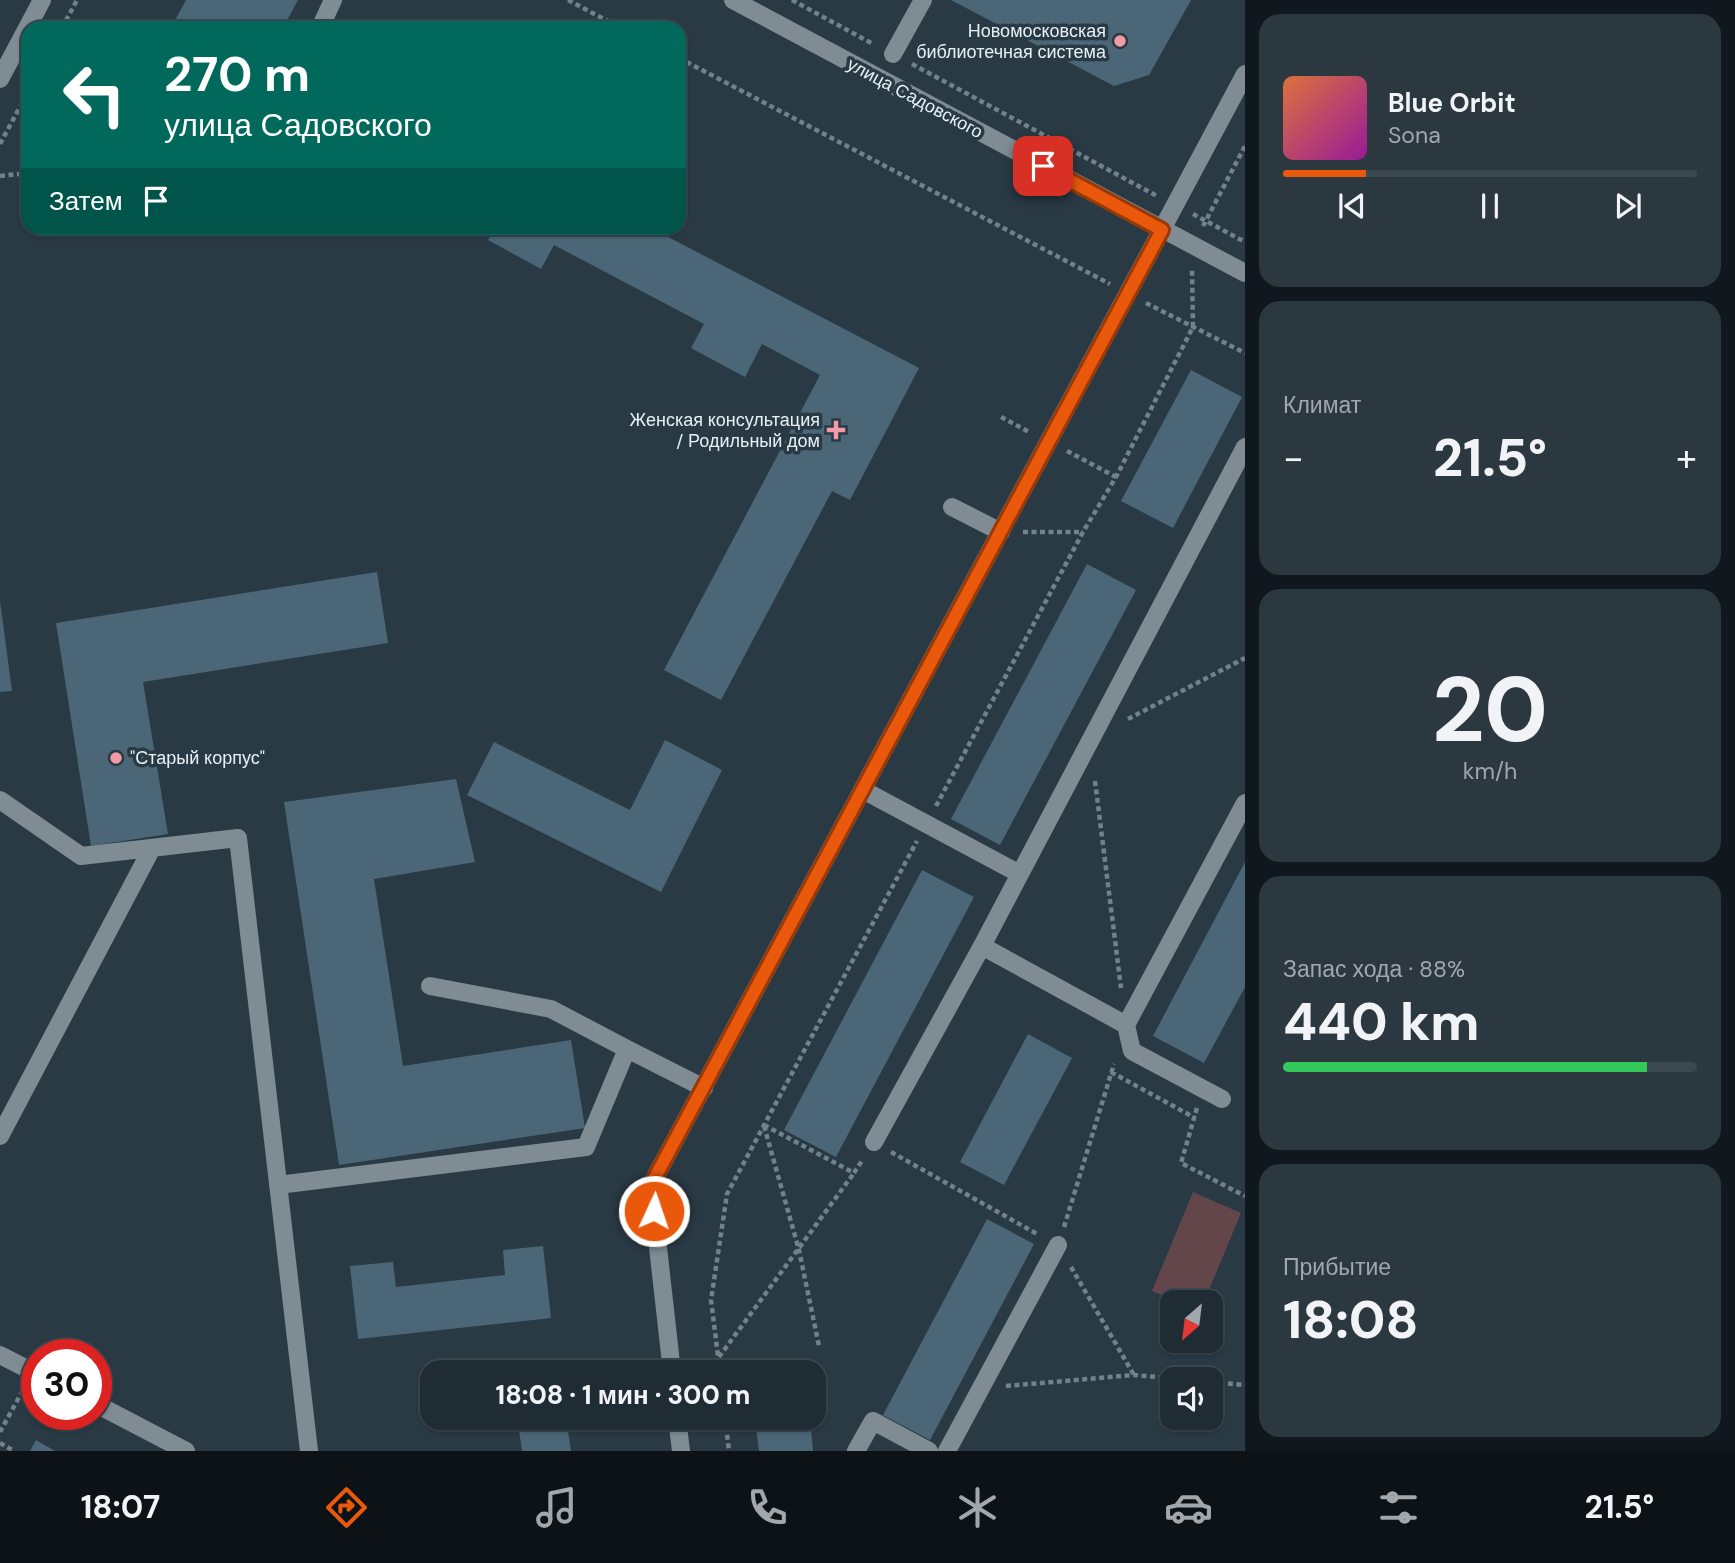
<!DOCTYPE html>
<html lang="ru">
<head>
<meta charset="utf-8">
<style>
	:root { --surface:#1f2c34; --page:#2c3840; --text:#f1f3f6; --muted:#a1a7ac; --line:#3c484f; --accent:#ea580c }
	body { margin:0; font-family:"DM Sans",sans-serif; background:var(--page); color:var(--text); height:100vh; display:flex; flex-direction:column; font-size:26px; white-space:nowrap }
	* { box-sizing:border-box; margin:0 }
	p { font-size:23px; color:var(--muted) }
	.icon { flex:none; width:38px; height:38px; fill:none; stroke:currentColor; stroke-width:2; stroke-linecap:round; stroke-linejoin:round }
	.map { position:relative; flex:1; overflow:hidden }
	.sheet { display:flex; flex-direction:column; gap:14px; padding:14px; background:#11181d; width:490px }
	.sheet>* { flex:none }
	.banner { position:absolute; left:21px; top:21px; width:665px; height:214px; border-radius:21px; box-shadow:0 2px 5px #0004,0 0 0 2px var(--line); background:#00695c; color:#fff; overflow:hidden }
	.needle { width:46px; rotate:208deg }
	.fabs { position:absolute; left:1160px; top:1290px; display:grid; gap:14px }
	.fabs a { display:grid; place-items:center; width:63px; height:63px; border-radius:14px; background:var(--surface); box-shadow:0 2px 5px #0004,0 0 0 2px var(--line); font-size:35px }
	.speed { position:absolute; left:21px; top:1339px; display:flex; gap:14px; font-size:35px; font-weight:700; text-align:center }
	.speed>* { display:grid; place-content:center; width:91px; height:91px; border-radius:50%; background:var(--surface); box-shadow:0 2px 5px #0004,0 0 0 2px var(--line); line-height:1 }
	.speed .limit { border:10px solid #d22; background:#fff; color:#111 }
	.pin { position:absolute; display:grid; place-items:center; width:60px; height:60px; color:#fff; margin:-30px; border-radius:14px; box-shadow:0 4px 10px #0006 }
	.me { position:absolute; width:77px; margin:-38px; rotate:3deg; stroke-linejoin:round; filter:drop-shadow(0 0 5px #0008) }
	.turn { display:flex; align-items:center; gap:24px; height:147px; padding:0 28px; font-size:32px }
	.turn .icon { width:91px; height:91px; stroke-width:2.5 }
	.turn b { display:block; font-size:49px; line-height:60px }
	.then { display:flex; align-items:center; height:66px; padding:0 28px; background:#0003; gap:14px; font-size:26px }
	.big { font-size:52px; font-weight:800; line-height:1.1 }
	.sheet .card { flex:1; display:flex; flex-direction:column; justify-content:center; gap:10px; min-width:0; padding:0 24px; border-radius:21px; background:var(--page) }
	.sheet .dial { align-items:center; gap:0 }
	.dial b { font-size:91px; line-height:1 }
	.song { display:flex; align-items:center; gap:21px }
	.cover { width:84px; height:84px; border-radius:10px; background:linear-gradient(135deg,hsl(20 70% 55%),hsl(300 70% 35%)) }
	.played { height:7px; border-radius:4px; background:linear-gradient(90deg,var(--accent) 20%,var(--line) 20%) }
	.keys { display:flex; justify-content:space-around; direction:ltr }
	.heat { display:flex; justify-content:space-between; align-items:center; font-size:38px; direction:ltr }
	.charge { height:10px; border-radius:5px; background:linear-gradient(90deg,#34c759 88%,var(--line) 0) }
	.trip { position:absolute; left:420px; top:1360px; width:406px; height:70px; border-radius:21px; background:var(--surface); box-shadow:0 2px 5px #0004,0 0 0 2px var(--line); font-weight:800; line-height:70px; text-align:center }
	.menu { display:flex; height:112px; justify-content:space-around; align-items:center; background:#0c1215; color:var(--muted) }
	.menu .icon { width:49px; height:49px }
	.menu .active { color:var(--accent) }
	.menu b { font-size:32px; color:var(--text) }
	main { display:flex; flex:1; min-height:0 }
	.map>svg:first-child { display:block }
	.grass { fill:#624649 }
	.building { fill:#4b6777 }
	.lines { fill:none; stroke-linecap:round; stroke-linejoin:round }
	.path { stroke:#72818a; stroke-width:4.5; stroke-dasharray:5 3.5; stroke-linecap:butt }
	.minor { stroke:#7f8c94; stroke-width:18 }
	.route-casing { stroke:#983908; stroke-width:18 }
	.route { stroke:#ea580c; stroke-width:12 }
	.poi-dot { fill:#f39aa7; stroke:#293a45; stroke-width:2.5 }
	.labels { text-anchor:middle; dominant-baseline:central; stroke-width:7; stroke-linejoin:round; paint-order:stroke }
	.poi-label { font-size:18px; fill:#e6f0f7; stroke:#293a45; text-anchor:end }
	.street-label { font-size:18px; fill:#e6f0f7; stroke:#293a45 }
</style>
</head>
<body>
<main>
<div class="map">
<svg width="1245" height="1451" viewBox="0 0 1245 1451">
	<rect width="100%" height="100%" fill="#293a45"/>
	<path class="grass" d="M1193 1192 1241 1213 1204 1302H1180L1152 1291Z"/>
	<path class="building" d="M186 0H298L283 28H171Z
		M951 0H1191L1149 75 1114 86Z
		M495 228H651L919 368 850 500 832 491 721 700 664 670 820 375 762 344 745 377 691 348 704 324 554 245 541 269 488 240Z
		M1191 370 1242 397 1173 528 1121 501Z
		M1087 564 1136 590 1000 845 951 819Z
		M377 572 388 643 143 682 168 834 91 846 56 623Z
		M0 601 12 691 0 692Z
		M665 740 722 770 661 892 467 795 494 742 630 810Z
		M456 779 475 862 374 879 403 1066 571 1040 585 1128 339 1165 284 802Z
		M1245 862V987L1204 1063 1153 1036Z
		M922 870 974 897 836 1157 784 1130Z
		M1028 1034 1072 1058 1004 1185 960 1162Z
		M987 1219 1034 1244 930 1440 883 1415Z
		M543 1246 551 1318 358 1339 350 1266 393 1262 396 1287 505 1275 503 1250Z
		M755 1418H810L813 1451H759Z
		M567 1424 571 1451H522L519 1430Z
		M36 1440 55 1451H30Z"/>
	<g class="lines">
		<path class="path" d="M568 0 621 28
			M792 0 873 44
			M62 28 77 0
			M679 58 1110 284
			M912 64 1157 196
			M0 144 28 92
			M0 176 28 173
			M1193 214 1245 242
			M1203 226 1245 146
			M1146 303 1245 353
			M1001 417 1031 433
			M1067 451 1116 477
			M1023 532H1083
			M1128 719 1245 658
			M1095 781 1121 988
			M936 806 1083 532 1116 477 1193 327 1192 270
			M1111 1072 1195 1118
			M1197 1108 1181 1163 1245 1196
			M764 1125 854 1173 863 1159
			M764 1126 799 1250 819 1346
			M891 1152 1039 1235
			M1064 1227 1114 1064
			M1071 1267 1134 1375
			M719 1357 854 1173
			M720 1372 711 1300 727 1194 917 841
			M1211 1382 1245 1385
			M1006 1386 1134 1375 1180 1379
			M725 1418 729 1451
			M0 1432 23 1390
			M0 1443 14 1451"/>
		<path class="minor" d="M733 0 1245 273
			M320 28 333 0
			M893 54 923 0
			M0 79 42 0
			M952 507 1001 532
			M863 790 1020 874
			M0 800 81 856 238 838 309 1451
			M982 946 1126 1025 1245 803
			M430 986 551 1009 627 1049
			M1126 1025 1132 1051 1222 1099
			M0 1136 152 848
			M874 1142 982 946 1245 447
			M278 1185 586 1147 627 1049 704 1088
			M0 1355 37 1374
			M672 1372 651 1185 1245 74
			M96 1404 186 1451
			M677 1418 681 1451
			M856 1451 873 1421 929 1451
			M947 1451 1058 1245"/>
	</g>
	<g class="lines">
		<g class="route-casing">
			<path id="route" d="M654 1211 651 1185 1162 230 1043 166"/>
		</g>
		<use href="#route" class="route"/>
	</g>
	<g class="poi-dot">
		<circle cx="1120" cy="41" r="7"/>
		<path d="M832.5 419.5h7v7h7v7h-7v7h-7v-7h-7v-7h7z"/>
		<circle cx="116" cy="758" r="7"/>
	</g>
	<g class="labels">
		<g class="poi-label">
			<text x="1106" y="31">Новомосковская<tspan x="1106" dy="21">библиотечная система</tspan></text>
			<text x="820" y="420">Женская консультация<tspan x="820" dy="21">/ Родильный дом</tspan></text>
			<text x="130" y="758" text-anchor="start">"Старый корпус"</text>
		</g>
		<g class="street-label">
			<text transform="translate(915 98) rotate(28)">улица Садовского</text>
		</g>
	</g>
</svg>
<div class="fabs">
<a><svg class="needle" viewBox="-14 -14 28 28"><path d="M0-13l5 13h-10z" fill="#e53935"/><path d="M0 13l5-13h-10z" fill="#a1a7ac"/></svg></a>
<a><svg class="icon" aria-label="sound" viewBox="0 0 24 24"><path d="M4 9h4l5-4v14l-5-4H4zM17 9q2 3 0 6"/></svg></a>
</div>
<div class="speed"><div class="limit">30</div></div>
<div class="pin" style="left:1043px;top:166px;background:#d93025"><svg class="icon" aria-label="arrive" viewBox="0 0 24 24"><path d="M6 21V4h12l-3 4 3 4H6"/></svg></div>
<svg class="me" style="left:654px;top:1211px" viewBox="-20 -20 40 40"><circle r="17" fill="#ea580c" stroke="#fff" stroke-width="3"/><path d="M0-11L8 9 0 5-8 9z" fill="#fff"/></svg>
<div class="trip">18:08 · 1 мин · 300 m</div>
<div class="banner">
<div class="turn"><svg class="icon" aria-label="left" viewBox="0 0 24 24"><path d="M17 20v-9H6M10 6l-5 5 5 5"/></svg><div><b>270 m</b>улица Садовского</div></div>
<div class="then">Затем<svg class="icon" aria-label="arrive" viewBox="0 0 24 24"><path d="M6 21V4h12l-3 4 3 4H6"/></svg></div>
</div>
</div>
<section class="sheet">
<div class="card">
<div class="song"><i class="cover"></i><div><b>Blue Orbit</b><p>Sona</p></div></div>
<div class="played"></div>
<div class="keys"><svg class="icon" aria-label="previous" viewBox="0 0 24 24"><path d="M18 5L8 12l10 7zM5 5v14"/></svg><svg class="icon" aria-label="pause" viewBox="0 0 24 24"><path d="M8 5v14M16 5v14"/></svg><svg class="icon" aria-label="next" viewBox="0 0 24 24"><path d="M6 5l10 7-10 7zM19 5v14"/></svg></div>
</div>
<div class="card"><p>Климат</p>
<div class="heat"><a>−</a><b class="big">21.5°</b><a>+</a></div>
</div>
<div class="card dial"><b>20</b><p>km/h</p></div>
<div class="card"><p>Запас хода · 88%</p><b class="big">440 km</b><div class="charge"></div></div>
<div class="card"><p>Прибытие</p><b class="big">18:08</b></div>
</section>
</main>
<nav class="menu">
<b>18:07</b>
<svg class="icon active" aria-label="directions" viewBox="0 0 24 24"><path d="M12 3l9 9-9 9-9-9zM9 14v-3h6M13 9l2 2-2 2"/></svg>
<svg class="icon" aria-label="music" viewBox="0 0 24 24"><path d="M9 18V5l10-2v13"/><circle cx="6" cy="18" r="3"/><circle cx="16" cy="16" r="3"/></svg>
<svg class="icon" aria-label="phone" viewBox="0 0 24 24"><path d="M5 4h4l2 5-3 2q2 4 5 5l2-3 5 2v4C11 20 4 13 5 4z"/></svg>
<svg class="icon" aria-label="climate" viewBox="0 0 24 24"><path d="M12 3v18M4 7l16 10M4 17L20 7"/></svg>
<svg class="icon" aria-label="car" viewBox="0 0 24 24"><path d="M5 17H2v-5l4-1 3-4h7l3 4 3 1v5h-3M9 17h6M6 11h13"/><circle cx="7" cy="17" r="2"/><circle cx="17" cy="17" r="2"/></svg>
<svg class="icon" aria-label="filters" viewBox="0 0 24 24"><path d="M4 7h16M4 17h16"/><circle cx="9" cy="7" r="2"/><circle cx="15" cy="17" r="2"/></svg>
<b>21.5°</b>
</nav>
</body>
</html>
